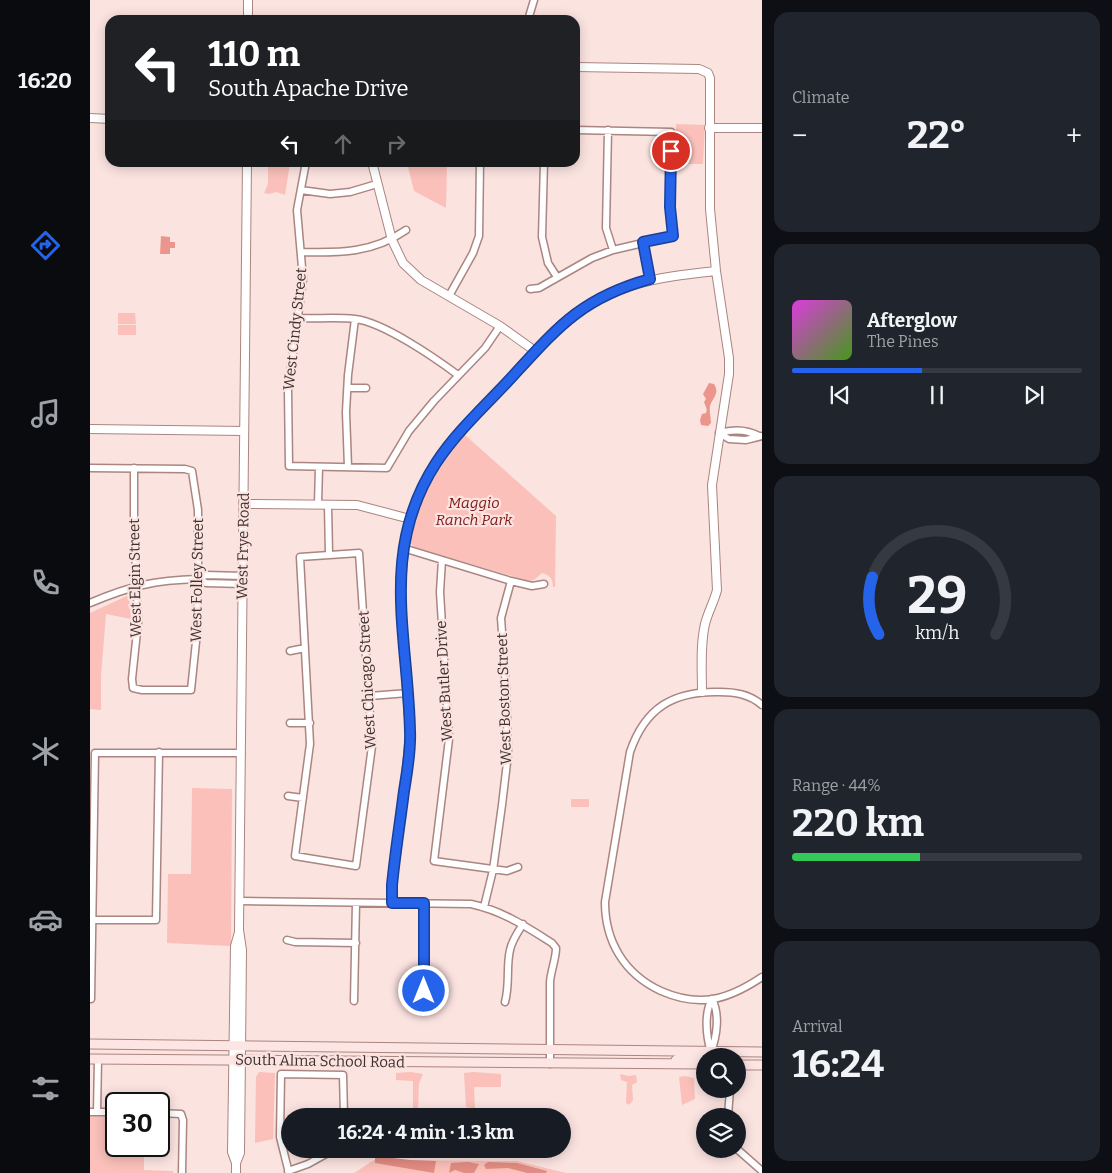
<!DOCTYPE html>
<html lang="en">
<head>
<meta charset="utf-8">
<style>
	:root { --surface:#171b24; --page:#20242c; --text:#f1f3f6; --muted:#9ea1a6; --line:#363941; --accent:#2563eb }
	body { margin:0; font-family:Bitter,serif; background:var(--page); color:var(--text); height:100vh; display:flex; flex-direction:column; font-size:19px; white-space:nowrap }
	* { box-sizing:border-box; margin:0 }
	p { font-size:16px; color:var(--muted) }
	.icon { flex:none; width:28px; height:28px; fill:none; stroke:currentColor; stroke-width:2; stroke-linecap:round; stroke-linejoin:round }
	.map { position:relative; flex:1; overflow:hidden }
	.panel { display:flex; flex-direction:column; gap:12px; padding:12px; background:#0d0f14; width:350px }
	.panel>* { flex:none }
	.guide { position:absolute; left:15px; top:15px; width:475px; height:152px; border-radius:15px; box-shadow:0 2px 12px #0003; background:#202124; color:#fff; overflow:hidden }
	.fabs { position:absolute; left:606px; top:1048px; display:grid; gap:10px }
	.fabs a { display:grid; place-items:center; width:50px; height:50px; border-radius:50%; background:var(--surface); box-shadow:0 2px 12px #0003; font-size:25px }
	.speed { position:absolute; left:15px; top:1092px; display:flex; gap:10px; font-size:25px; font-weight:700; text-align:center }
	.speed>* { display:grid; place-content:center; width:65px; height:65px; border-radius:50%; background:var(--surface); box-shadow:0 2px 12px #0003; line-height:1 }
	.speed .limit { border:2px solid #111; border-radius:8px; background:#fff; color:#111 }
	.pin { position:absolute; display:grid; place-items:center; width:42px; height:42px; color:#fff; margin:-21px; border:2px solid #fff; border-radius:50%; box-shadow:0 1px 5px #0007 }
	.me { position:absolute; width:55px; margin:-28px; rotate:0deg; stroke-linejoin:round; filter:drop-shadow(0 0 4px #0008) }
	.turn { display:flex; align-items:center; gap:18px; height:105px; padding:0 20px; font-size:22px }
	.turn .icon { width:65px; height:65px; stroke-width:2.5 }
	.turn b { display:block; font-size:35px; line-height:42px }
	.lanes { display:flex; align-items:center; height:48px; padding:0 20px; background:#0003; justify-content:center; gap:25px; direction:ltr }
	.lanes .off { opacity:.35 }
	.big { font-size:38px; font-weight:700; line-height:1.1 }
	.panel .tile { flex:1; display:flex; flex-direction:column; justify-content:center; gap:8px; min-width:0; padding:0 18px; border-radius:15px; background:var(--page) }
	.panel .dial { align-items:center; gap:0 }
	.dial svg { height:130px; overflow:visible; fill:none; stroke:var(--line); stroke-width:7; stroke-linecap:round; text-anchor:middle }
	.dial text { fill:var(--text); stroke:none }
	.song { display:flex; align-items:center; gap:15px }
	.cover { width:60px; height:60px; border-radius:8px; background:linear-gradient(135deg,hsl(300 70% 55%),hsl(100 70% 35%)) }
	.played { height:5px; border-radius:2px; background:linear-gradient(90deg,var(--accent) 45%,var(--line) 45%) }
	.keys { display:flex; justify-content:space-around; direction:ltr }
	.heat { display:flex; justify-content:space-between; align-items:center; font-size:28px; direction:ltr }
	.charge { height:8px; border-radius:4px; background:linear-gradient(90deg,#34c759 44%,var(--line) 0) }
	.trip { position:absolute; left:191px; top:1108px; width:290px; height:50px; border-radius:25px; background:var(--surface); box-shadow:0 2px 12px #0003; font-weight:700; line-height:50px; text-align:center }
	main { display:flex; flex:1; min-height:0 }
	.tab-bar { display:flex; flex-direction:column; width:90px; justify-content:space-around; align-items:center; background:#090b0e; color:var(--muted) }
	.tab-bar .icon { width:35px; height:35px }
	.tab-bar .on { color:var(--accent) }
	.tab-bar b { font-size:22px; color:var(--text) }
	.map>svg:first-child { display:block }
	.green { fill:#fac0b9 }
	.forest { fill:#e28c83 }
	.water { fill:#ec958c }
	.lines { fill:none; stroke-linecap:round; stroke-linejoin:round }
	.minor-casing { stroke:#aa8581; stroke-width:9 }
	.tertiary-casing { stroke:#aa8581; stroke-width:10 }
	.secondary-casing { stroke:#aa8581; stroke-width:11 }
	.minor { stroke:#fff; stroke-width:6 }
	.tertiary { stroke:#fff; stroke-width:8 }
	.secondary { stroke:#fce5e2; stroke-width:9 }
	.route-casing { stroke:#184099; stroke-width:12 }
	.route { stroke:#2563eb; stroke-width:9 }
	.labels { text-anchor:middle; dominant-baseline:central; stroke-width:4.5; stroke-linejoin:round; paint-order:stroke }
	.street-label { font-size:15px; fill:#3f302e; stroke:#fbe3e0 }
	.park-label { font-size:15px; font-style:italic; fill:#7e1718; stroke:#fbe3e0 }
</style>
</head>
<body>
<main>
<nav class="tab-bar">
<b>16:20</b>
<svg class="icon on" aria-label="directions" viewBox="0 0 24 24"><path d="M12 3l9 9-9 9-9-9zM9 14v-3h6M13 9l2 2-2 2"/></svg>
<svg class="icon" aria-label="music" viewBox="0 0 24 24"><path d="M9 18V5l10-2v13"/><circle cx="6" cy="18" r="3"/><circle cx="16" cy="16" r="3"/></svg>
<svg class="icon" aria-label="phone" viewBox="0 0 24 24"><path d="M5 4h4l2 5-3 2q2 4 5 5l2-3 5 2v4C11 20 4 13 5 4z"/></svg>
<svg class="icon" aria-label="climate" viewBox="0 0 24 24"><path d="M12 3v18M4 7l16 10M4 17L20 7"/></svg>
<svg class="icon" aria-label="car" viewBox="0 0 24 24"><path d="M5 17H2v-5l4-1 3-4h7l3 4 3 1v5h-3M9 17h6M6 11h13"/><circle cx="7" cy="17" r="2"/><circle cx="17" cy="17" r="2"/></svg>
<svg class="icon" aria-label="filters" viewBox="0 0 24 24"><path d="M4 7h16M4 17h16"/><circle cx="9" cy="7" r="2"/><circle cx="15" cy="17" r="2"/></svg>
</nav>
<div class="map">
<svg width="672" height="1173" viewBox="0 0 672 1173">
	<rect width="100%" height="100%" fill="#fbe3e0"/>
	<path class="green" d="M586 124 615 125 613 164H585Z
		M178 163H200L195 195 186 192 179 194 174 193 178 184Z
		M317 163H357L356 208 324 191Z
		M28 313H45L46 324H28Z
		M28 325H46V335H28Z
		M375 435 466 516 465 587H463C463 579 460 575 452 573L444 580 439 581 324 547 321 544C320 537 323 529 325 522 335 488 353 461 375 435Z
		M39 595 41 619 16 614 11 676V710L0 709V613Z
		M102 788 142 789 141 946 77 943 78 874H101Z
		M481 799H499V807H481Z
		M169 1072 185 1073 183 1139 165 1143 166 1077Z
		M321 1072 333 1074 329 1083 328 1109 323 1108V1081L306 1080V1073Z
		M383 1072 411 1074V1087H384L385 1109 376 1107 374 1073Z
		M530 1074 539 1076 546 1075 547 1082 542 1085 543 1100 539 1105 536 1103 537 1082 531 1080Z
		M595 1076 604 1078 605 1099 592 1105 589 1077Z
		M0 1116 21 1117V1150H54V1170L83 1171V1173H0Z
		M284 1160 427 1161 476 1173H264Z"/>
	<path class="forest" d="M285 1156 320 1160 346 1161 344 1173 285 1163Z
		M378 1162 389 1164 384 1173H374L365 1170 359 1173 361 1163Z
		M398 1162 427 1163 457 1171 456 1173H437L418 1168 396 1169 394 1165Z"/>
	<path class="water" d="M71 236 80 237V242H85V248H80V254H70Z
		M619 383 624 384C630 394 623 397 620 406 619 412 621 417 621 423L618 426 611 425 610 420 612 414 616 413C618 408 615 406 614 402L616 399 613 394Z"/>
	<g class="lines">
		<g class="minor-casing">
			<path id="minor" d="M438 20 444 0
				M518 130 516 228 523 250
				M216 162 207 210 213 279 198 390 199 466 297 468 319 431 344 401 395 348 410 326
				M454 162 452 237 458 263 467 277
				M211 190 240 194 260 192 287 184
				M553 242 560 279
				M211 252C250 253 283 253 316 230
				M440 289 449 288 502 258 523 250 583 236 580 207 581 132 485 130
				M359 296 383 253 389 236 390 162
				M207 318C226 319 246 317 265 319 293 322 345 358 368 375
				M258 388H276
				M629 433 639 439 656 440 672 436
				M629 433C643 429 656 429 669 436
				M258 467 256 412 258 375 265 319
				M0 468 95 469 102 471 108 510V569L107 632 101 690H52L43 688 42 679 48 622 44 520V468
				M228 504 229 467
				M238 505 239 554
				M313 548 421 581 442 586 454 584
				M269 553 282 746 266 866 205 856 220 744 210 557Z
				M352 560 350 592 359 739 344 861 417 871 428 867
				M108 579 116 583 153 584
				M0 603C40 586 65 580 108 579L116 575 153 576
				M200 651 215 648
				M280 696 318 693
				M672 705C659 694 645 692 629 692 583 691 555 708 540 752L515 902C515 941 534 974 571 991 587 998 605 1002 623 999 641 996 657 987 672 977
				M200 723H220
				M198 796 213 798
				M150 901 381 904C413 911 435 926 462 943L466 948C466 959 461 970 460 982V1064
				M334 903V991L339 1001
				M394 907 403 870 412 805 418 754 416 688 411 618 421 581
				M3 920H66L69 752
				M197 940 205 942 266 943
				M0 999H1L5 753H151
				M264 1001 266 903
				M415 1002C420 984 416 967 420 950 422 940 428 932 433 924
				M621 1052C616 1036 614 1013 622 999
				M621 1052C627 1036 630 1014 622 999
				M0 1112H26
				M7 1112 8 1059
				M69 1113 91 1114 93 1120 92 1173
				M638 1116 640 1089
				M647 1149 672 1171
				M198 1171 218 1164 245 1149
				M199 1173 190 1137 191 1074 253 1075 254 1116"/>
		</g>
		<g class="tertiary-casing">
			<path id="tertiary" d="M158 20V0
				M485 67 609 69 618 73 620 78V209L626 271 639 358V374L622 485 627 590C624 602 618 612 615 624 610 646 612 670 612 692
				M0 118 20 119
				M619 128H672
				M282 162 302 240 313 263 331 280 410 326 445 351
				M0 429 154 431
				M153 504 267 505 320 519
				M302 903V885L316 777 320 733 310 590C312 543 321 504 346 463 361 440 381 420 400 400 424 375 447 350 471 325 524 283 561 278 626 271
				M146 1163 150 1153 152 950 149 930 157 162
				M146 1173V1163L142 1152 145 946 149 932"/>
		</g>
		<g class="secondary-casing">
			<path id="secondary" d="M0 1044 672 1052
				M0 1059 615 1064
				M586 1060 594 1058H615
				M648 1065H672"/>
		</g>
		<use href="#minor" class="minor"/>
		<use href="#tertiary" class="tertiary"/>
		<use href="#secondary" class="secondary"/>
	</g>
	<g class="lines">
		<g class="route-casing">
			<path id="route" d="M334 991V903H302V885C305 854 310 823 314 791 317 772 321 751 320 731 318 635 289 551 346 463 367 431 396 405 421 378 467 328 491 298 560 279L553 242 583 236 580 207 581 151"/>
		</g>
		<use href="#route" class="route"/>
	</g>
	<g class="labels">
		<g class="street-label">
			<text transform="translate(205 329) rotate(-84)">West Cindy Street</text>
			<text transform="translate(153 546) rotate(-89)">West Frye Road</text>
			<text transform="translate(45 578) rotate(-91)">West Elgin Street</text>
			<text transform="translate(107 580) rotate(-89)">West Folley Street</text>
			<text transform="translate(277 680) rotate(-93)">West Chicago Street</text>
			<text transform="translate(354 681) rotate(-93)">West Butler Drive</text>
			<text transform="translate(414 699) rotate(-92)">West Boston Street</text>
			<text transform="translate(230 1061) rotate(1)">South Alma School Road</text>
		</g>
		<g class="park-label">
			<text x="384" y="503">Maggio<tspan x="384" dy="17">Ranch Park</tspan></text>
		</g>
	</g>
</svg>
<div class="fabs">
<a><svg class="icon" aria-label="search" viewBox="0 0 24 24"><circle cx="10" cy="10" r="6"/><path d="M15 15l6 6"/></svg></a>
<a><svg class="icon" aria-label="layers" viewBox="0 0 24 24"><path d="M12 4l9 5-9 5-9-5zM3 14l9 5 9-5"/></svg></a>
</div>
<div class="speed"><div class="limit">30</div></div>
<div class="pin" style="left:581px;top:151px;background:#d93025"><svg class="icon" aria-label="arrive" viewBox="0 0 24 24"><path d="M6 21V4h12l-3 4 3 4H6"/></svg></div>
<svg class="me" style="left:334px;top:991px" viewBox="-20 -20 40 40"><circle r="17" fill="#2563eb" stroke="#fff" stroke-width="3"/><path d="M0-11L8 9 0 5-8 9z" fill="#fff"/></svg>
<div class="trip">16:24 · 4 min · 1.3 km</div>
<div class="guide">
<div class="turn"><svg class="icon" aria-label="left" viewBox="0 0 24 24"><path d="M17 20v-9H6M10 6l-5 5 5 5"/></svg><div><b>110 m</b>South Apache Drive</div></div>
<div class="lanes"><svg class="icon" aria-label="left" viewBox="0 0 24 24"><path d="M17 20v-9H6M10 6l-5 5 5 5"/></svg><svg class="icon off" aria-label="ahead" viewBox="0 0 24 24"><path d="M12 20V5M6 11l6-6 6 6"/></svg><svg class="icon off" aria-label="right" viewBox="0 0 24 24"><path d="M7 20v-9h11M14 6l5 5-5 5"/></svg></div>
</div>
</div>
<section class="panel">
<div class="tile"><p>Climate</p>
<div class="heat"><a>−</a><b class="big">22°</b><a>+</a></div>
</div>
<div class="tile">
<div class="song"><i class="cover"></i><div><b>Afterglow</b><p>The Pines</p></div></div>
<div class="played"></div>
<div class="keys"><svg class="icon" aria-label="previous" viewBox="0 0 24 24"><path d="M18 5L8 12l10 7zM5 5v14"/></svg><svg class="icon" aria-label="pause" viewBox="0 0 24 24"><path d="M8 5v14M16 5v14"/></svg><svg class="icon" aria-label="next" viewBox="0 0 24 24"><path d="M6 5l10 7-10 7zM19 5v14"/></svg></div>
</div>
<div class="tile dial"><svg viewBox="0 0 100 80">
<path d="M14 69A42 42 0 1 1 86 69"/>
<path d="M14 69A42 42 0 0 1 10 34" stroke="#2563eb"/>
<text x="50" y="56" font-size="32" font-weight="700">29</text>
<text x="50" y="72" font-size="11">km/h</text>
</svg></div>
<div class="tile"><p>Range · 44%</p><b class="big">220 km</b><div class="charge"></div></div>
<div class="tile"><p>Arrival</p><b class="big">16:24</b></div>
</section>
</main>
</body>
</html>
